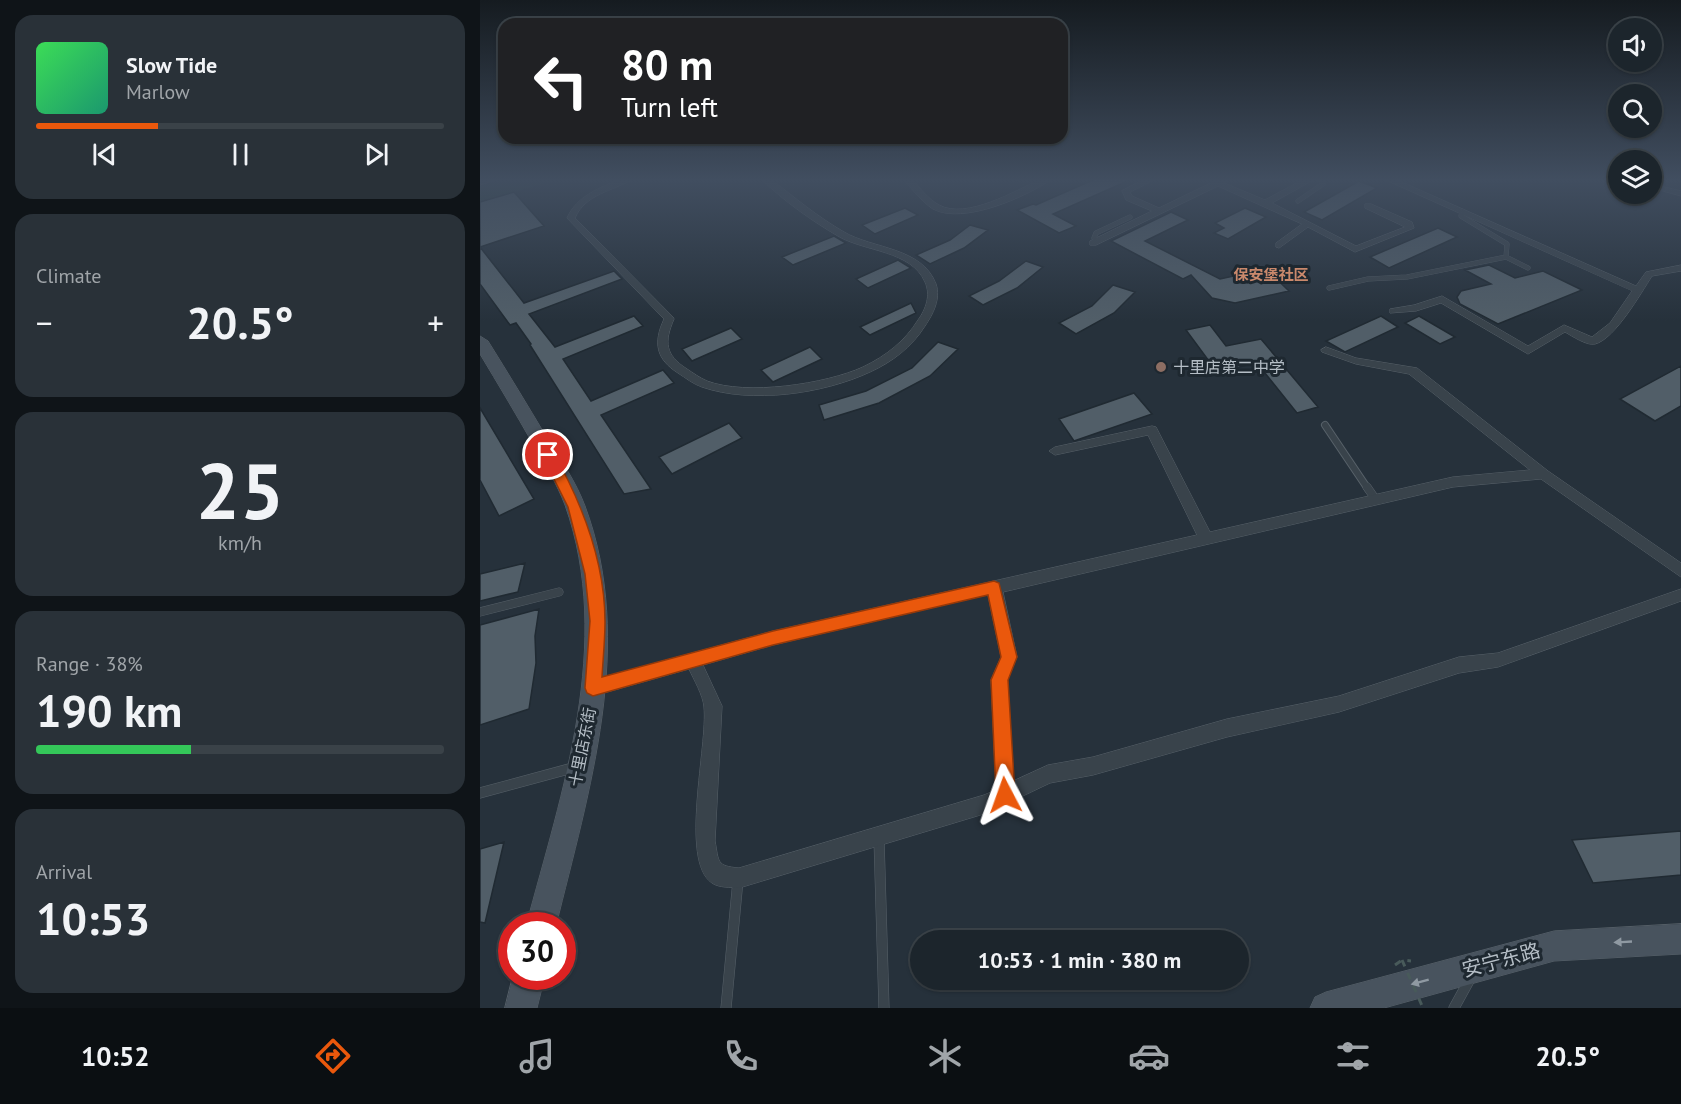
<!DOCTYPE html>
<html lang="en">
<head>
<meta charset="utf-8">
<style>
	:root { --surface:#1c252c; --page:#293138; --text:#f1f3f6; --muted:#a0a5a9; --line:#3a4248; --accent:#ea580c }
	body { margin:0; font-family:"PT Sans","Noto Sans SC",sans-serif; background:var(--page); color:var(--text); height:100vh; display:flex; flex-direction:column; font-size:22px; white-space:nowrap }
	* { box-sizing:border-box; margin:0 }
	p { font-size:20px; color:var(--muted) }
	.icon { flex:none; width:33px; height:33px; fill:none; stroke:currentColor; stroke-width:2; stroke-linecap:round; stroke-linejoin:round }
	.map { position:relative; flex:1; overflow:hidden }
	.drawer { display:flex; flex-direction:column; gap:15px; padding:15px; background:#0f1418; width:480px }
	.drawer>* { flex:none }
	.guide { position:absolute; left:18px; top:18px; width:570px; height:126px; border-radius:18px; box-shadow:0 2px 4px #0004,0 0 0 2px var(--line); background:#202124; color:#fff; overflow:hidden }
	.tools { position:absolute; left:1128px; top:18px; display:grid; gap:12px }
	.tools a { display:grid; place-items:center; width:54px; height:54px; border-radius:50%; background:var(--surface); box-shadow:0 2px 4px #0004,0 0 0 2px var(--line); font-size:30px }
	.speed { position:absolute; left:18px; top:912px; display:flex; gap:12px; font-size:30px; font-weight:700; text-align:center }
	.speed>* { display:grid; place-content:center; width:78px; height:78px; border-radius:50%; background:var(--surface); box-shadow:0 2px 4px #0004,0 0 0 2px var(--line); line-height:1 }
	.speed .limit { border:9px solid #d22; background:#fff; color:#111 }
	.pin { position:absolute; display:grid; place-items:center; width:51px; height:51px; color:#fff; margin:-26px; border:3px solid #fff; border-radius:50%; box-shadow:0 2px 6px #0007 }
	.me { position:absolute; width:66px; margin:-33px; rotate:356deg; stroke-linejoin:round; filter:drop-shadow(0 0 4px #0008) }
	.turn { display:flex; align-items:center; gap:21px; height:126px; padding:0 24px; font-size:27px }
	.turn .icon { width:78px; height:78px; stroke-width:2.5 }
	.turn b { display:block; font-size:42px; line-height:51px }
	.big { font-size:45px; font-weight:600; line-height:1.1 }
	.drawer .tile { flex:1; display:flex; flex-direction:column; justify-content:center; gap:9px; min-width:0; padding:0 21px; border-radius:18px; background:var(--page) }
	.drawer .dial { align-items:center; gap:0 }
	.dial b { font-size:78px; line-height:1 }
	.song { display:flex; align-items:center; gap:18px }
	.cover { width:72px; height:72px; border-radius:9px; background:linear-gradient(135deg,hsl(130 70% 55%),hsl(160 70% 35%)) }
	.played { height:6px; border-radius:3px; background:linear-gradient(90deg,var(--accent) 30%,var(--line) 30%) }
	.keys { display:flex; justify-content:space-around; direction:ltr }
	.heat { display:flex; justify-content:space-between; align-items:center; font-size:33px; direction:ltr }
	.charge { height:9px; border-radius:4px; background:linear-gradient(90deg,#34c759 38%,var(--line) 0) }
	.trip { position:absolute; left:430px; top:930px; width:339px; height:60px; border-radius:30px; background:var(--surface); box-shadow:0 2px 4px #0004,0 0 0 2px var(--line); font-weight:600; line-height:60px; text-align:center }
	.tab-bar { display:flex; height:96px; justify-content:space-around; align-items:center; background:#0b0f12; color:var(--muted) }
	.tab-bar .icon { width:42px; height:42px }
	.tab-bar .current { color:var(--accent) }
	.tab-bar b { font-size:27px; color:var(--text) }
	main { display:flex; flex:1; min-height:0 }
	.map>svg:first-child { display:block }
	.green { fill:#293e3c }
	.building { fill:#515e68; stroke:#202a32; stroke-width:1.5 }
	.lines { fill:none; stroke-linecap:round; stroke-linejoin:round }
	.lane-far3-casing { stroke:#576169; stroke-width:5 }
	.lane-far2-casing { stroke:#576169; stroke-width:8 }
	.lane-far1-casing { stroke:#576169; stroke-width:9 }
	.lane-casing { stroke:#576169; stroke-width:11 }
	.street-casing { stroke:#576169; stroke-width:1 }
	.secondary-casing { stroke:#576169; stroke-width:1 }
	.path { stroke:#485a5a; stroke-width:3; stroke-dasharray:7 7; stroke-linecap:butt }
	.lane-far3 { stroke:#39434b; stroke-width:4.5 }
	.lane-far2 { stroke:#39434b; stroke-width:6 }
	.lane-far1 { stroke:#39434b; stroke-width:8 }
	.lane { stroke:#39434b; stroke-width:10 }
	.street { fill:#39434b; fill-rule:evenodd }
	.secondary { fill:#48535e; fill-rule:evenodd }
	.path-bridge-far1 { stroke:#485a5a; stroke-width:1.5; stroke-dasharray:3 3; stroke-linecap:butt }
	.path-bridge { stroke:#485a5a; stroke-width:3; stroke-dasharray:7 7; stroke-linecap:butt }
	.oneway { fill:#8f99a2 }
	.route { fill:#ea580c; stroke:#983908; stroke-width:1.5 }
	.education-dot { fill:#8d6e63; stroke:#1e2830; stroke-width:2 }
	.labels { text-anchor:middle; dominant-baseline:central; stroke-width:6; stroke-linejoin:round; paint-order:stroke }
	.far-neighbourhood-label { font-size:15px; font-weight:bold; fill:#ca896c; stroke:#1e2830 }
	.poi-label { font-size:16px; fill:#b5bec6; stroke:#1e2830; text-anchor:start }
	.street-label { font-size:16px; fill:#b5bec6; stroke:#1e2830 }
	.near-street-label { font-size:20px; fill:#b5bec6; stroke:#1e2830 }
</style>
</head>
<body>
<main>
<section class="drawer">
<div class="tile">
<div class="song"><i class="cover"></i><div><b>Slow Tide</b><p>Marlow</p></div></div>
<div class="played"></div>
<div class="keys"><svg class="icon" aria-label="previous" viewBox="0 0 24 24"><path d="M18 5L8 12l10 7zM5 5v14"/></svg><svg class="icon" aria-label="pause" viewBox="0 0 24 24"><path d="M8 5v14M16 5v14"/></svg><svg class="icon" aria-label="next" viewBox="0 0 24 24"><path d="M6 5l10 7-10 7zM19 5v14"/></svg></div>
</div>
<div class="tile"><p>Climate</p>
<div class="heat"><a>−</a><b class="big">20.5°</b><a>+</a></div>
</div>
<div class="tile dial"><b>25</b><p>km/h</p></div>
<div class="tile"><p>Range · 38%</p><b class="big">190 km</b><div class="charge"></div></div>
<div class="tile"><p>Arrival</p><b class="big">10:53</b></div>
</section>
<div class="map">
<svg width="1201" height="1008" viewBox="0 0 1201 1008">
	<rect width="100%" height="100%" fill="#26313b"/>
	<path class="green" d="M25 179H79L0 202V186Z"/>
	<path class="building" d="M615 179H652L573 214 596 226 579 233 537 210 553 204 556 205Z
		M879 181 897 188 842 220 824 212Z
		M34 192 64 226 0 247V202Z
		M425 208 438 215 395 234 382 225Z
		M765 208 786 217 748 239 734 233 744 228 735 223Z
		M691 212 708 220 665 241 740 279 786 269 809 291 755 303 732 298 711 275 703 279 631 241Z
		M490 225 508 230 484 248 450 264 436 255 470 240Z
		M958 228 977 237 909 268 890 257Z
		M354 236 366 243 313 265 302 257Z
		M0 247 44 303 134 271 142 279 49 314 75 347 154 316 163 326 83 359 111 401 183 370 194 383 121 415 171 489 144 494 50 345 51 344 36 323 30 325 0 284Z
		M418 260 431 268 388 288 376 279Z
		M546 261 563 267 537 288 503 305 489 296 519 281Z
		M1009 265 1035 278 1063 271 1102 290 1018 324 980 304 977 297 981 291 1011 284 985 270Z
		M633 285 655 292 634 313 596 334 579 323 612 306Z
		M431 303 436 313 390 335 380 327Z
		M901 316 918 327 865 352 846 341Z
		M939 316 975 337 960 344 925 323Z
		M730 325 746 346 781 339 838 407 817 413 777 363 737 372 706 330Z
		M251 328 262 339 212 361 202 349Z
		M458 342 478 349 450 376 399 403 344 420 339 405 386 391 432 368Z
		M330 347 342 359 293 382 281 370Z
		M1201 366V406L1175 421 1140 399Z
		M654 393 672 414 594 441 579 419Z
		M0 408 54 499 19 516 0 480Z
		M249 423 262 438 192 474 179 457Z
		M45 563 38 592 0 601V574Z
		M59 609 55 636 56 663 49 709 0 725V625Z
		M1201 831V875L1113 883 1092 840Z
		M24 842 5 923 0 922V849Z"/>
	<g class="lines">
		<g class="lane-far3-casing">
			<path id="lane-far3" d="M818 201 843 184 840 179
				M618 241 614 238 616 233 650 217
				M1026 257 1048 268
				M849 288 888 279 927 277 1026 257 1027 244 981 216 982 211"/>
		</g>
		<g class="lane-far2-casing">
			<path id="lane-far2" d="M845 425 888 489"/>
		</g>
		<g class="lane-far1-casing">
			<path id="lane-far1" d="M887 487 896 500
				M0 612 79 592"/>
		</g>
		<g class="lane-casing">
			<path id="lane" d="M0 793 96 767
				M399 839 404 1008
				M246 1008 258 880
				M974 1008 991 977"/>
		</g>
		<g class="street-casing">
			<path id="street" d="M4 179H18L0 185V181Z
				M141 179H153C133 191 105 194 95 218L193 317 194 319C184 342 185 355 207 369 213 373 220 378 227 381 266 396 346 384 383 367 406 356 425 341 438 320 446 309 451 295 445 282 431 250 385 252 358 236 332 221 304 201 281 179H291C315 198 338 217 364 232 393 249 442 247 456 284 461 299 453 314 445 326 432 347 412 362 390 372 343 394 271 404 222 387 213 384 206 378 198 373 176 359 173 343 184 319L87 218C97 196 119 188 141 179Z
				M423 179H432C440 188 448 199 459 205 486 220 535 191 561 179H572C546 197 483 225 453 209 442 202 432 189 423 179Z
				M665 179H676L650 192 652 196 679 208 739 179H750L744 183 785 200 824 179H835L792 203 876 246 925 227 885 208V204H891L932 222 934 228 875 252 828 227 799 248 796 247V243L822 224 738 186 616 245H610V241L672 211 646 200 642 191Z
				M904 179H915L1156 286 1166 272 1201 265V271L1172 276C1161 293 1135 339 1115 344 1107 346 1092 336 1085 332L1048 354 961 303 936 311 910 313V309L934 305 962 296 1048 346 1084 325 1112 337 1130 323 1152 291Z
				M1172 184 1201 191V196L1172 188Z
				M846 347 876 358 937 368 1068 471 1201 563V577L1061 479 973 487 523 592 537 657 527 680 533 781 568 765 613 757 747 719 859 696 979 657 1018 653 1201 589V601L1018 667 979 673 859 712 747 737 613 775 570 783 507 813 259 888C251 887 239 888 232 883 199 861 228 745 224 707 223 695 214 680 209 669L113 696 107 694 105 688 107 682 113 680 293 631 717 535 668 435 575 455 569 451 575 447 672 426 676 427 730 532 973 477 1050 470 929 374 876 364 842 352 841 350ZM508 595 521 657 511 680 516 790 504 795 259 868C236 866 239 862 235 841L242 706 223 665 293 645Z"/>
		</g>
		<g class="secondary-casing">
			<path id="secondary" d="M0 336 8 341C28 373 48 406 67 438 81 460 96 482 105 506 156 643 109 790 76 926H46C82 791 134 643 85 505 77 484 65 464 53 444 36 414 18 384 0 354Z
				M1201 924V954L1074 961 904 1008H830L835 997 846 992 1074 931Z
				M33 976H65L57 1008H25Z"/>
		</g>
		<path class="path" d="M915 965 922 960 931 961"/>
		<use href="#lane-far3" class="lane-far3"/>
		<use href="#lane-far2" class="lane-far2"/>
		<use href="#lane-far1" class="lane-far1"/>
		<use href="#lane" class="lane"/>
		<use href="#street" class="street"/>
		<use href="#secondary" class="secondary"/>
		<path class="path-bridge-far1" d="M10 179 14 184"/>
		<path class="path-bridge" d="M922 960 943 1008"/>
	</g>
	<defs><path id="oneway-solid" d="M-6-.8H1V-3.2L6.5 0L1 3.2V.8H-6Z" transform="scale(1.5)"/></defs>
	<g class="oneway">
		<use href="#oneway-solid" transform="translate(1143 942) rotate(177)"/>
		<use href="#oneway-solid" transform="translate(940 982) rotate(165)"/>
	</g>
	<linearGradient id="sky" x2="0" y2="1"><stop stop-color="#151b20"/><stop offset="0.56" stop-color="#414e60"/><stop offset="1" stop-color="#414e60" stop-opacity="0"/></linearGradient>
	<rect width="1201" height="321" fill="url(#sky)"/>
	<path class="route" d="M68 450 73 452C102 503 125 562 125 622 125 640 123 659 122 677L293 631 514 581 519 583 537 657 528 680 535 795 532 802 525 805 519 802 516 795 511 680 521 657 508 595 293 645 113 696 107 693 105 688 110 621 105 574 88 507 62 455Z"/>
	<circle class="education-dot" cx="681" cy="367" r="6"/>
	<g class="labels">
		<g class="far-neighbourhood-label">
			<text x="791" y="274">保安堡社区</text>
		</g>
		<g class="poi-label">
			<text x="693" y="367">十里店第二中学</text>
		</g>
		<g class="street-label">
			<text transform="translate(102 747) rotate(-79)">十里店东街</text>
		</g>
		<g class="near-street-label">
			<text transform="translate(1021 960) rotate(-15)">安宁东路</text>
		</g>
	</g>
</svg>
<div class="tools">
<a><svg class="icon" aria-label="sound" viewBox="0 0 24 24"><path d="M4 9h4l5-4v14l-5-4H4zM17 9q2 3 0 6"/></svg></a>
<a><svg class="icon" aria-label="search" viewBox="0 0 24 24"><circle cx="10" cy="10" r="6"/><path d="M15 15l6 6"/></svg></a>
<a><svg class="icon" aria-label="layers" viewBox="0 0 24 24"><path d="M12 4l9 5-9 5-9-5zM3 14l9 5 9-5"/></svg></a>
</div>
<div class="speed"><div class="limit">30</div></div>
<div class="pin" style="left:68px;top:455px;background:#d93025"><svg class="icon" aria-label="arrive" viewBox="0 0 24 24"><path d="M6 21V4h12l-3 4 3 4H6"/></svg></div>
<svg class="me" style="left:525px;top:795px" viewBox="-20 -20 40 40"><path d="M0-17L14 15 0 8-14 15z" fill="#ea580c" stroke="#fff" stroke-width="4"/></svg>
<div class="trip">10:53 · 1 min · 380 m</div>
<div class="guide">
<div class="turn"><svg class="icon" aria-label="left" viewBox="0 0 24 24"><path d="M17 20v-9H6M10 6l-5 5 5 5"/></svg><div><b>80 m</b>Turn left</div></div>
</div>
</div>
</main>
<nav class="tab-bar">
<b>10:52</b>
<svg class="icon current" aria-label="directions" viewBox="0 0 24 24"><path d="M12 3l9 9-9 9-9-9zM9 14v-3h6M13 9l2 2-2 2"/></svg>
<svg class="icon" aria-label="music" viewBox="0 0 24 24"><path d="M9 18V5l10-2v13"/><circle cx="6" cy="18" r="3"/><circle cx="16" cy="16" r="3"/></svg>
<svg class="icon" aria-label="phone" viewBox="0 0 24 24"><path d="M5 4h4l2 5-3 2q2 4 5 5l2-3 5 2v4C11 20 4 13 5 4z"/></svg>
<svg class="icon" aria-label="climate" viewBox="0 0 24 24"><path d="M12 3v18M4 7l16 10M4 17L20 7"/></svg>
<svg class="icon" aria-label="car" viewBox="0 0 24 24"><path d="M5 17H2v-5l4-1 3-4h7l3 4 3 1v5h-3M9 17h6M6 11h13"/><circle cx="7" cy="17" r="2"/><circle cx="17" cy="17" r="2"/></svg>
<svg class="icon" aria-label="filters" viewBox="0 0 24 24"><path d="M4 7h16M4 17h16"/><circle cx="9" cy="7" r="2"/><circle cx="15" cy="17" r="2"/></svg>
<b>20.5°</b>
</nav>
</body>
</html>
